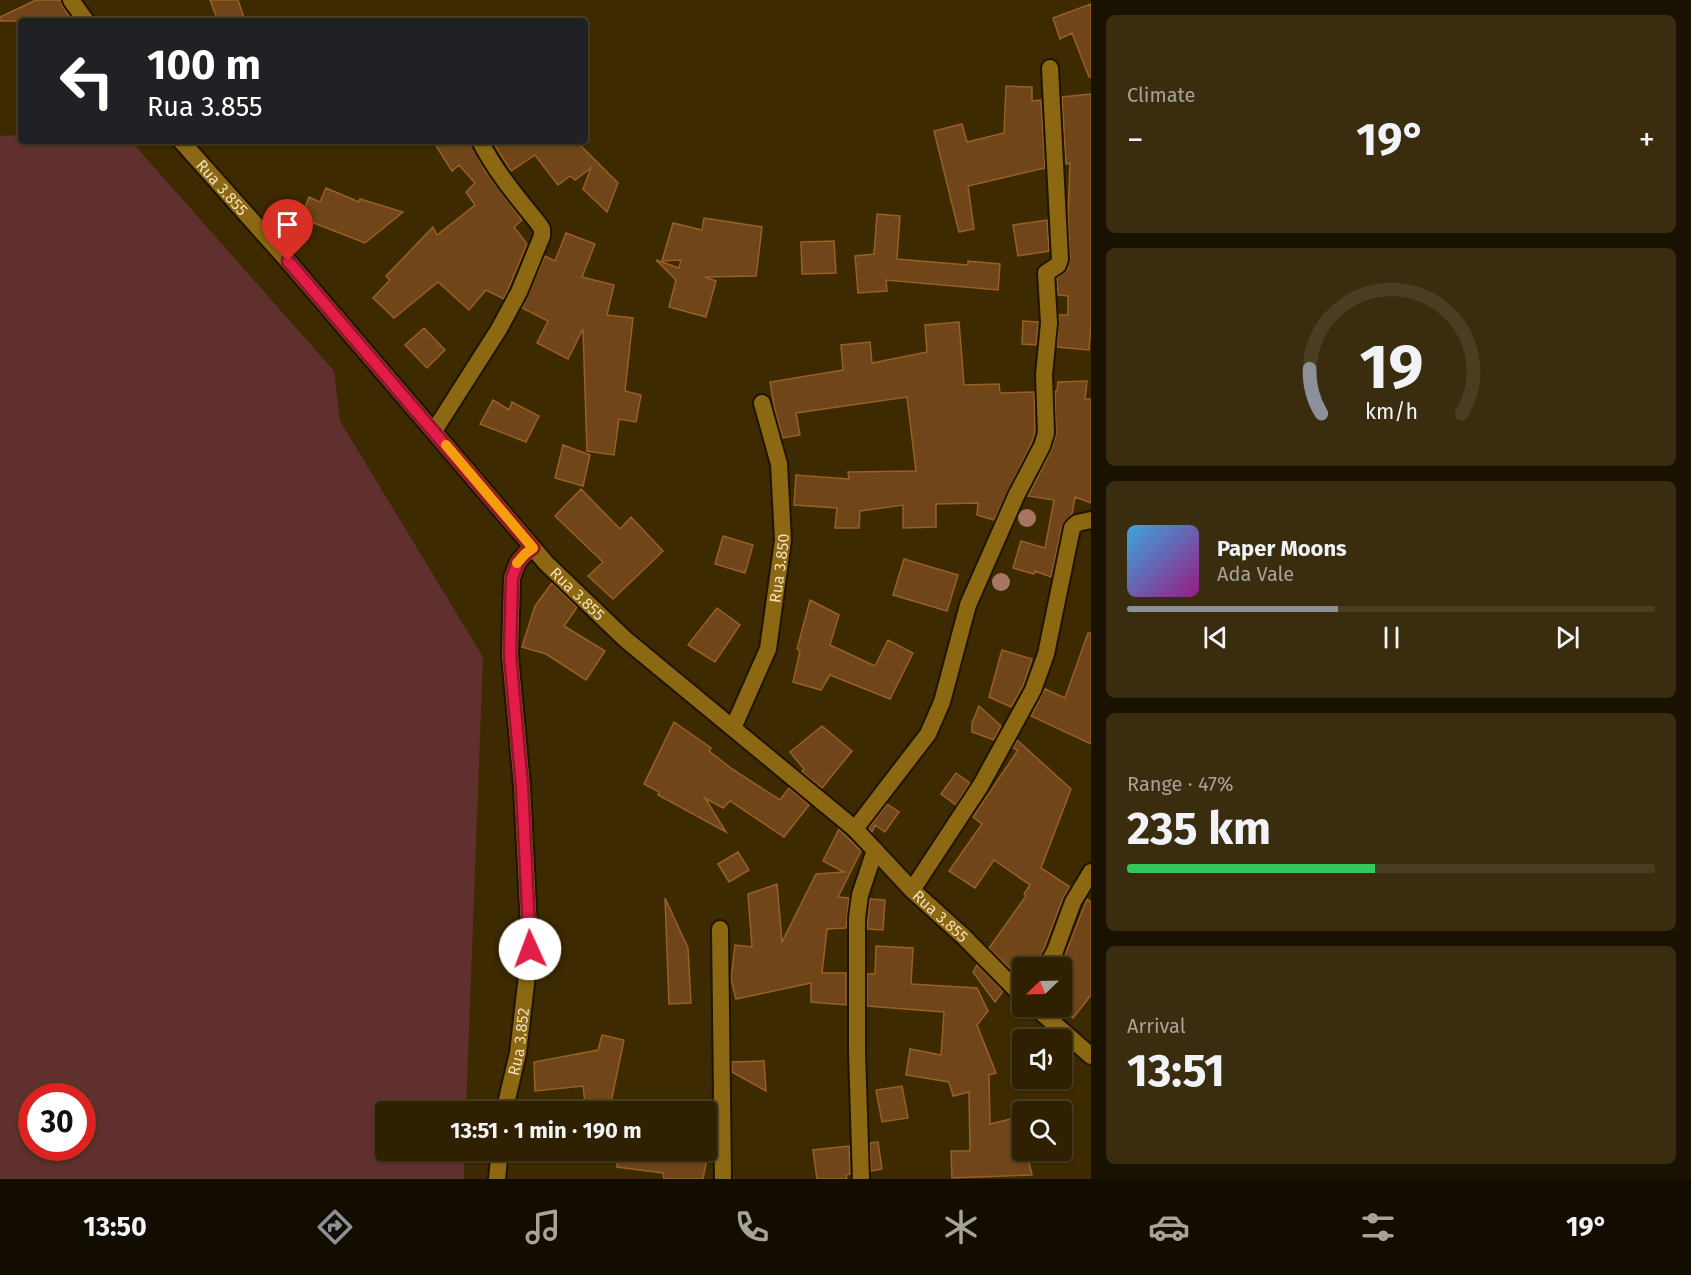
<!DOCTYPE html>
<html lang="en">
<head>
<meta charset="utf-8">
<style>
	:root { --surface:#2e2000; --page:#3a2d0f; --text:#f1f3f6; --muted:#a7a399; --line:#493e22; --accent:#8c9099 }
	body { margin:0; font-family:"Fira Sans",sans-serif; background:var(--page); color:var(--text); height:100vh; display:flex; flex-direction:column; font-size:22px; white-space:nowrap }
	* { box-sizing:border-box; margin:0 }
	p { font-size:20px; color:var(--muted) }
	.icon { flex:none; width:33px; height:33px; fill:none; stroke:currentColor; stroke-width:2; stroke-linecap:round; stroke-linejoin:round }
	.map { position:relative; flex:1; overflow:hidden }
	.sheet { display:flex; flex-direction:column; gap:15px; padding:15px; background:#191200; width:600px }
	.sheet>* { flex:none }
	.hud { position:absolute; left:18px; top:18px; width:570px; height:126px; border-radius:6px; box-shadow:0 2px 4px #0004,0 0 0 2px var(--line); background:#202124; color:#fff; overflow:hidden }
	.needle { width:39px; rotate:247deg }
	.fabs { position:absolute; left:1012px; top:957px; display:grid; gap:12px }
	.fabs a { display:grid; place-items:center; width:60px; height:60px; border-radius:6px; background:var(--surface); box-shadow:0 2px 4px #0004,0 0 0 2px var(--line); font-size:30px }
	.speed { position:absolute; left:18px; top:1083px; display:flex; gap:12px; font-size:30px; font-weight:700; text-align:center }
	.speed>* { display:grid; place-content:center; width:78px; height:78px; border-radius:50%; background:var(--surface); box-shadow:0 2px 4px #0004,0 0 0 2px var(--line); line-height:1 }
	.speed .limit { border:9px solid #d22; background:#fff; color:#111 }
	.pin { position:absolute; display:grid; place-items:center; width:51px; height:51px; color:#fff; margin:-62px -26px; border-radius:50% 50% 50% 0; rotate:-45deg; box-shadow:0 0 6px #0007 }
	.pin .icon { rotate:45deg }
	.me { position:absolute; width:66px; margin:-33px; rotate:358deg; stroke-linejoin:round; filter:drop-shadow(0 0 4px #0008) }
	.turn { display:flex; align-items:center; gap:21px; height:126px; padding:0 30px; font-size:27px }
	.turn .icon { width:78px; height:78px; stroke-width:2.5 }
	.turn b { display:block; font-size:42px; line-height:51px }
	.big { font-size:45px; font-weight:700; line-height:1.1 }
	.sheet .widget { flex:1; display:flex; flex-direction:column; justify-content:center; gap:9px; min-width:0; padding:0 21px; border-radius:9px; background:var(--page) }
	.sheet .dial { align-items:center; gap:0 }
	.dial svg { height:156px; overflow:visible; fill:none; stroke:var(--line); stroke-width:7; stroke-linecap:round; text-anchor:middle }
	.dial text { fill:var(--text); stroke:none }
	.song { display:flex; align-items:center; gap:18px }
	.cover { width:72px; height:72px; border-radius:9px; background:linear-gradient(135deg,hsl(200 70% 55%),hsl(310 70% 35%)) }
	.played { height:6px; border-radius:3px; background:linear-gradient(90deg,var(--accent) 40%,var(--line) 40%) }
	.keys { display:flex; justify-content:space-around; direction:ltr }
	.heat { display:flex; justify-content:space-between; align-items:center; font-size:33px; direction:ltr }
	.charge { height:9px; border-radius:4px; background:linear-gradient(90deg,#34c759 47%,var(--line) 0) }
	.trip { position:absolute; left:375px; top:1101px; width:342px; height:60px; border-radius:6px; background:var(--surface); box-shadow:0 2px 4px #0004,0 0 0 2px var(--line); font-weight:700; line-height:60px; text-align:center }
	.dock { display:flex; height:96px; justify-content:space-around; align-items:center; background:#120d00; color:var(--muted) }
	.dock .icon { width:42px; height:42px }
	.dock .active { color:var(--accent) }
	.dock b { font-size:27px; color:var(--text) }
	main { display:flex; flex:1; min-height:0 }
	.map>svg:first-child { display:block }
	.green { fill:#60302f; fill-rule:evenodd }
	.building { fill:#6f4519; stroke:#996024; stroke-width:1.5 }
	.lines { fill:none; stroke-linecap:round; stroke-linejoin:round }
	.minor-casing { stroke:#1f1400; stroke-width:20 }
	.minor { stroke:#8c6812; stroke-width:16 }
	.tree { fill:#a57762 }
	.route-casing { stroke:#92132f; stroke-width:15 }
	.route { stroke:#e11d48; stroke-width:10 }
	.slow { stroke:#f59e0b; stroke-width:10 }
	.labels { text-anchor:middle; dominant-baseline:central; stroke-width:5; stroke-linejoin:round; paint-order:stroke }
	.street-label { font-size:16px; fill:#f2dfba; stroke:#1f1400 }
</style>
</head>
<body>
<main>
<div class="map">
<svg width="1091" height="1179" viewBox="0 0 1091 1179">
	<rect width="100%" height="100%" fill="#3d2a00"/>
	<path class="green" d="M21 135V141H131L334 371 340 421 483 657 466 1111 386 1112V1150L465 1151 464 1179H0V136ZM32 1096H82V1148H32Z"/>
	<path class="building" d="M36 0H61L62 6 73 21H0V17Z
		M210 0H238L245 21H218Z
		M1091 4V77H1089L1072 33 1060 39 1053 18Z
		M1006 86 1032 87V101L1041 100 1045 168 968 186 974 229 959 232 934 131 962 124 967 142 1004 133Z
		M1091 94V324L1089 350 1057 347 1059 315H1068V296L1058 295 1057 278 1068 269 1070 258 1068 216 1070 163 1066 164 1062 97Z
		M433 141H470L484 169 522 220 514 227 527 244 504 299 486 290 469 310 438 282 394 318 373 298 390 280 386 276 433 227 437 235 475 205 466 192 475 183 459 165 452 171Z
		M492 141H576L618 183 607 212 583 189 591 168 575 180 570 176 558 185 535 155 511 171Z
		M326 188 359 202 360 199 403 212 365 243 301 218 309 197 320 202Z
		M877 214 900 216 897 259 968 265V261L1000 264 998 290 886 280 887 291 858 293 855 256 874 254Z
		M704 218 762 227 756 276 705 277 716 281 706 317 669 307 676 280 656 260 679 268 681 260 662 261 673 223 702 230Z
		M1047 220 1049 251 1018 256 1013 225Z
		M566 233 595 244 582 277 614 285 607 315 633 318 625 391 641 395 636 422 619 419 614 455 587 451 583 329 568 359 537 343 548 321 522 308 545 256 555 261Z
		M834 241 836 273 802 274 801 242Z
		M1023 321 1038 322 1036 345 1022 344Z
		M959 322 964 385 999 384 1000 393 1034 392 1035 432 1032 442 994 520 977 515 978 503 936 504V527L903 528V505L860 511 859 528H835L837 508 794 505 796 475 849 479 848 472 916 471 907 397 796 413 800 435 783 438 775 411 770 382 843 370 841 345 870 342 872 363 927 352 925 325Z
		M424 328 445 350 427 368 405 345Z
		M1087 381 1085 399H1091V503L1075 497 1072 514 1062 526 1051 577 1035 571 1034 574 1013 568 1021 541 1045 548 1054 500 1028 496 1051 451 1056 436 1055 391H1057L1058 382Z
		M493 400 509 410 512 402 539 416 526 442 480 424Z
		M563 445 590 455 583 486 555 478Z
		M581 489 620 529 631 517 663 551 613 599 588 576 603 562 555 516Z
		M723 536 753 545 745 573 715 564Z
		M904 559 958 575 947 611 893 595Z
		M552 583 577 607 564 626 605 651 586 680 546 654 522 647 535 606Z
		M810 600 839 615 830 645 875 666 888 640 913 653 890 699 830 675 821 690 793 682 800 651 797 649Z
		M717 608 740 625 715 662 688 645Z
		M1088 633H1091V744L1031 716 1045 689 1065 698Z
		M1002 650 1032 659 1023 686 1011 707 989 697Z
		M979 706 1001 726 994 740 972 732V723Z
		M674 722 711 748 709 751 732 769 780 800 789 788 809 805 784 837 730 801 723 808 705 798 726 832 658 795 659 792 644 784Z
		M822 726 852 751 822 788 802 772 804 769 790 752Z
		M1017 740 1071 789 1041 868 1070 887 1063 898 1045 946 1035 968H1023V982L989 948 1026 896 1024 894 1030 885 994 860 975 888 949 871 982 824 973 817 1018 750 1013 748Z
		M956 773 970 783 956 805 941 794Z
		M887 804 899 812 885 832 875 825 872 832 869 828Z
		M839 829 861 851 838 897 849 898 846 928 827 929 822 973H846V1005L811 1002V983L736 999 731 979 735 945 752 947 748 894 777 884 782 942 816 874 844 872 823 861Z
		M738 852 749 870 729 882 718 864Z
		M665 898 688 948 691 1003 669 1004Z
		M870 899 885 900 883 930 867 929Z
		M1087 899 1091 902V995L1073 1018 1054 1006H1062V968H1057L1065 955Z
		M876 946 913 948 911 984 977 988 988 1011 977 1025 996 1073 989 1075 990 1124 1023 1116V1150H1026L1032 1175 952 1178 951 1151H970L969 1092 953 1096 949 1082 906 1075 910 1049 941 1055 944 1012 867 1006V974H875Z
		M977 965 1003 991 995 1002 973 972Z
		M602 1035 624 1040 609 1112H586L583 1086 535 1091 534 1062 598 1050Z
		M764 1061 766 1091 732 1072V1062Z
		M902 1086 908 1118 882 1122 876 1090Z
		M878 1142 882 1169 871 1171 870 1143Z
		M849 1146 850 1174 846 1175 847 1179H817L813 1150Z
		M677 1153 707 1158 703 1179H664L663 1173 617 1167V1156Z"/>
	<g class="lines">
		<g class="minor-casing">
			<g id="minor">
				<path d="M71 0 86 21"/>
				<path id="s1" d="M181 141 288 261 546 563 625 639 855 829 912 890 964 937 1023 997"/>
				<path d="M434 431 499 329 519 292 542 236V229L538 223C517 197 495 171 480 141"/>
				<path id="s2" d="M733 728 768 649 783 540 779 464 762 403"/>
				<path d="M855 829 928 734 942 702 968 605 1016 496 1042 446 1046 433 1044 375 1049 323 1046 273 1058 265 1060 259 1050 68"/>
				<path d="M912 890 981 785 1033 690 1046 654 1072 528 1077 523 1091 520"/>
				<path d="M720 929 723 1179"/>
				<path d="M1045 968 1055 951 1073 902 1091 872"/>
				<path d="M1034 1006 1091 1056"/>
				<path id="s3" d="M504 1112 518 1053 530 949 522 786 510 655 512 578 518 562 525 554 533 548"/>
				<path d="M497 1179 500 1150"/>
				<path d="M861 1179 857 1052V918L860 895 875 850"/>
			</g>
		</g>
		<use href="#minor" class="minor"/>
	</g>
	<g class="tree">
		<circle cx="1027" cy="518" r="9"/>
		<circle cx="1001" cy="582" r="9"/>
	</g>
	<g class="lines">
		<g class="route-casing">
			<path id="route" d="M288 261 533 548 525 554 518 562 512 578 510 655 522 786 530 949"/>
		</g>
		<use href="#route" class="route"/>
		<path class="slow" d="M446 445 533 548 525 554 517 563"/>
	</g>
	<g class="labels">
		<g class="street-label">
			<text stroke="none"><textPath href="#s1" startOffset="62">Rua 3.855</textPath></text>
			<text stroke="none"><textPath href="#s2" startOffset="168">Rua 3.850</textPath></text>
			<text stroke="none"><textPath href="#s1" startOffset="602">Rua 3.855</textPath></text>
			<text stroke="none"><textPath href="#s1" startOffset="1088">Rua 3.855</textPath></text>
			<text stroke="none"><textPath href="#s3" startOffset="72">Rua 3.852</textPath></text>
		</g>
	</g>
</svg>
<div class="fabs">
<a><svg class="needle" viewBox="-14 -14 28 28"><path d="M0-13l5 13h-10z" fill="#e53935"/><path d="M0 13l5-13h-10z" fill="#a7a399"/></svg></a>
<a><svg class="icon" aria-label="sound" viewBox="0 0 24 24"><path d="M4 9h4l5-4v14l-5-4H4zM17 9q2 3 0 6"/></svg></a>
<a><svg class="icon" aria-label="search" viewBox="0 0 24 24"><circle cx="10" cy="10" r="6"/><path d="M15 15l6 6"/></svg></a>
</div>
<div class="speed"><div class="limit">30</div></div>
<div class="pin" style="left:288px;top:261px;background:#d93025"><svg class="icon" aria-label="arrive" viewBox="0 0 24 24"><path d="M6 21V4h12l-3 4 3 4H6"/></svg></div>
<svg class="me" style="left:530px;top:949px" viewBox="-20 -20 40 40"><circle r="19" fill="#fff"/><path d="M0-13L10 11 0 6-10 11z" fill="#e11d48"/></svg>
<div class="trip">13:51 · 1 min · 190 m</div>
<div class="hud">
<div class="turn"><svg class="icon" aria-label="left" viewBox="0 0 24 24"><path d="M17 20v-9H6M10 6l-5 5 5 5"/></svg><div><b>100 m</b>Rua 3.855</div></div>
</div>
</div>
<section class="sheet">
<div class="widget"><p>Climate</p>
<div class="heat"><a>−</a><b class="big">19°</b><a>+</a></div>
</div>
<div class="widget dial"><svg viewBox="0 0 100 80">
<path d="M14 69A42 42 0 1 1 86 69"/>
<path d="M14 69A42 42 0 0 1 8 46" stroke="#8c9099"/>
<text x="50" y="56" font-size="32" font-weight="700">19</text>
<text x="50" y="72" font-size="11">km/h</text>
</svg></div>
<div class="widget">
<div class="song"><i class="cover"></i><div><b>Paper Moons</b><p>Ada Vale</p></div></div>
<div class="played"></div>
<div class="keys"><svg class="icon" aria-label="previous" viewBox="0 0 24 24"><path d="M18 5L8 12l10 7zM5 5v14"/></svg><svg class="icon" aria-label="pause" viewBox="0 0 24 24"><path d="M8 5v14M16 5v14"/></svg><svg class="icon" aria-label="next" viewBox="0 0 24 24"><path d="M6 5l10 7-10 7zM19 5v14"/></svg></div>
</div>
<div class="widget"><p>Range · 47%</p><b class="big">235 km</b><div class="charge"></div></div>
<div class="widget"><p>Arrival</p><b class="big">13:51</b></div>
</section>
</main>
<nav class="dock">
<b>13:50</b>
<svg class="icon active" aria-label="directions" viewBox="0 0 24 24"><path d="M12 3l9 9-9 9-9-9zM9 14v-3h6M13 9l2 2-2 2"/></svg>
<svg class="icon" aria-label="music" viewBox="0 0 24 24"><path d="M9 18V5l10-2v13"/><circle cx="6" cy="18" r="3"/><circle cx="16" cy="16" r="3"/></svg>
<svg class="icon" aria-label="phone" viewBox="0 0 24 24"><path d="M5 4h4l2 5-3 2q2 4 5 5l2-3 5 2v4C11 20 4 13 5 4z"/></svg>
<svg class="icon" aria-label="climate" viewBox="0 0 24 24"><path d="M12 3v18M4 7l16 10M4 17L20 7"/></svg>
<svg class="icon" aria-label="car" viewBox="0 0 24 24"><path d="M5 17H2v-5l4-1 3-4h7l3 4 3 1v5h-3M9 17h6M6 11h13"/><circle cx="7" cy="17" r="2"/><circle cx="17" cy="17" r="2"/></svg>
<svg class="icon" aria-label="filters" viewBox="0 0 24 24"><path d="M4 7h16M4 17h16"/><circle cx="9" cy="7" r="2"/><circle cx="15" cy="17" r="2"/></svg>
<b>19°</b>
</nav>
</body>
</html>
